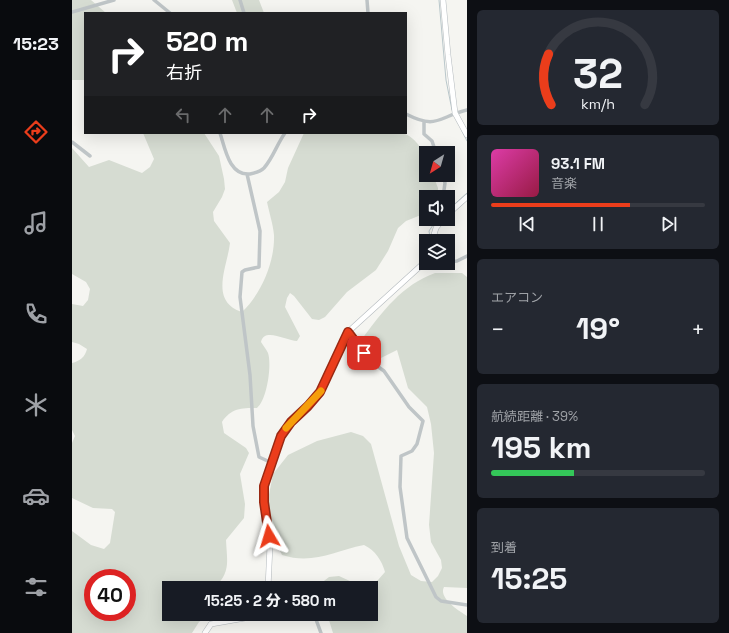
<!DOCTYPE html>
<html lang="ja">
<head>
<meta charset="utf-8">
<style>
	:root { --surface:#171b24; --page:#242831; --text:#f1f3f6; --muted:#9ea1a6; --line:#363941; --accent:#eb3d1b }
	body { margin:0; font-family:"Space Grotesk","Noto Sans JP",sans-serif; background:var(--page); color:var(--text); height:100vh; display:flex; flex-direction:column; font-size:15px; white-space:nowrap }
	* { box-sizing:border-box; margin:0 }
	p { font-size:13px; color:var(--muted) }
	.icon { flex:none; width:22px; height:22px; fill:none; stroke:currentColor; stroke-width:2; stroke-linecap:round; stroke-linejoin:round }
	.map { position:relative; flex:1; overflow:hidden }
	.drawer { display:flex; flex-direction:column; gap:10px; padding:10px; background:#0d0f14; width:262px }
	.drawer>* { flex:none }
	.banner { position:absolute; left:12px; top:12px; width:323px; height:122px; border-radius:0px; box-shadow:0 4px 16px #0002; background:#202124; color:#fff; overflow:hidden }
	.needle { width:26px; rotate:217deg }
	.tools { position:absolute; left:347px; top:146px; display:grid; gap:8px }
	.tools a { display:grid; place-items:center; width:36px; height:36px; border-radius:0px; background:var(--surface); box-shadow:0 4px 16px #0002; font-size:20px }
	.speed { position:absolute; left:12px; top:569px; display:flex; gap:8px; font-size:20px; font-weight:700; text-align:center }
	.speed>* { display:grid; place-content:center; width:52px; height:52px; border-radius:50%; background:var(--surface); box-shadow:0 4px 16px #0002; line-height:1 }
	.speed .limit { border:6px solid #d22; background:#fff; color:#111 }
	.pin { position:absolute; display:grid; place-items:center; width:34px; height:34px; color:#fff; margin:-17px; border-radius:8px; box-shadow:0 2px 6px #0006 }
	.me { position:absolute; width:44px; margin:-22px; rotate:353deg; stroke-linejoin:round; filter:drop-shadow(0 0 3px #0008) }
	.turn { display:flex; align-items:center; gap:14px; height:84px; padding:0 16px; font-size:18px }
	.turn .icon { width:52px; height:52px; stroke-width:2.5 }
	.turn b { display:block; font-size:28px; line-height:34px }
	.lanes { display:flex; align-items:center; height:38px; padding:0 16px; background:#0003; justify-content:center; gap:20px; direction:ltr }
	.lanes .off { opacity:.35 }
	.big { font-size:30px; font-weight:800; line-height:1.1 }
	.drawer .card { flex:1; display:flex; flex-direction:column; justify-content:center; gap:6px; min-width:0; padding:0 14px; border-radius:6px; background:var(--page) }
	.drawer .dial { align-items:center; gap:0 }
	.dial svg { height:104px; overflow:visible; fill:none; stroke:var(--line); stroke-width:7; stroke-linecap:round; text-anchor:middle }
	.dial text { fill:var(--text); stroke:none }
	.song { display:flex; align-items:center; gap:12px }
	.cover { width:48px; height:48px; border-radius:6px; background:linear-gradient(135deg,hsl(320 70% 55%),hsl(340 70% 35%)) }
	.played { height:4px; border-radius:2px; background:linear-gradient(90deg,var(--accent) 65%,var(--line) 65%) }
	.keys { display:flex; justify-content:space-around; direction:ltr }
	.heat { display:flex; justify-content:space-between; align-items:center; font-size:22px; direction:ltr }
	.charge { height:6px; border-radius:3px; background:linear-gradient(90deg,#34c759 39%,var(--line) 0) }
	.trip { position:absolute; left:90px; top:581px; width:216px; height:40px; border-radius:0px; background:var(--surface); box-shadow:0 4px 16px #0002; font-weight:800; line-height:40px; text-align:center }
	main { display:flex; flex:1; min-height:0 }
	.menu { display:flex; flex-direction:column; width:72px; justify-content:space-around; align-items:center; background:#090b0e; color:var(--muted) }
	.menu .icon { width:28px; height:28px }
	.menu .active { color:var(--accent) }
	.menu b { font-size:18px; color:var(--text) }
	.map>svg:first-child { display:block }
	.green { fill:#d6dcd2; fill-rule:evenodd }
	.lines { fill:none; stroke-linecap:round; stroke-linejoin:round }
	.stream { stroke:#b9c7cb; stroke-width:1 }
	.secondary-casing { stroke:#b4babe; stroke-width:6 }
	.street { stroke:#bfc5c7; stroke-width:3.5 }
	.secondary { stroke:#fff; stroke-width:5 }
	.route-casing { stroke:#992812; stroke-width:10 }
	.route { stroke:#eb3d1b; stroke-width:7 }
	.slow { stroke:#f59e0b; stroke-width:7 }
</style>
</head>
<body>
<main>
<nav class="menu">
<b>15:23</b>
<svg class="icon active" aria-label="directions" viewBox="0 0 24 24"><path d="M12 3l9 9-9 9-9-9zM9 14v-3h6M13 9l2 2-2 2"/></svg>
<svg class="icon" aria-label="music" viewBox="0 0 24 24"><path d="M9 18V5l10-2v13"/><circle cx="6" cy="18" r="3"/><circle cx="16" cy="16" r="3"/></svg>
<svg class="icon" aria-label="phone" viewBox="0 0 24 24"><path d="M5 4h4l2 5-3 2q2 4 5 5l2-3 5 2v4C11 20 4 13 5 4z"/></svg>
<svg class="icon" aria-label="climate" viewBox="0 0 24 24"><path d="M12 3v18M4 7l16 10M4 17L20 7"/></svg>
<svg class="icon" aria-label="car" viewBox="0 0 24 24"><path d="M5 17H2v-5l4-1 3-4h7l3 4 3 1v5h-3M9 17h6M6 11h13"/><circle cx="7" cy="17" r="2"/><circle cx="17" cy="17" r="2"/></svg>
<svg class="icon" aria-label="filters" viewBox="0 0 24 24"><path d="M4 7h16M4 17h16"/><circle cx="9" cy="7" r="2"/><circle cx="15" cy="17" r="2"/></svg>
</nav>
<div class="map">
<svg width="395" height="633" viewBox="0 0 395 633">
	<rect width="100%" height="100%" fill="#f5f5f1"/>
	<path class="green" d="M0 0H19L34 13H13V80H0Z
		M160 0H187L192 13H165Z
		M71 133H132L147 156 152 179 153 189 150 197 141 212 142 221 158 243C155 268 137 301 170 312 189 294 203 262 202 235 201 224 197 212 195 202L207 192 213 182 216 168 232 133H331C349 140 354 157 354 175H361L366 188V196L354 197V213L334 221 326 228 316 251 304 270 275 292 253 317 247 320 240 319 222 296 218 293 215 298 213 307 228 336 225 341C215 341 192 327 189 342 191 345 194 349 196 353 200 365 195 400 185 408 170 408 159 408 150 422L152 433 174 448 177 453 168 474 173 504 172 518 154 540C155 562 159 572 142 588H97V614H139L127 622 120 633H0V531L19 545 32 549 38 543 43 512 40 509 21 508 0 498V443L3 436 0 430V363C8 361 13 357 15 349L7 344 0 342V304L11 306 16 300 18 289 14 282 0 274V148L17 167 37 160 70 173 78 167 82 159ZM21 578H55V612H21Z
		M363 273H390L395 277V588L372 587C366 598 387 611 395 616V633H261L255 614H299V588H293L306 580 313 572C310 561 303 550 292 545 262 551 241 565 210 555L203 540 194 510 201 474 216 455 245 441 279 432 291 436 299 444 327 546 339 575 349 581 360 582 366 576 370 568 369 560 359 542 357 525 362 453 359 424 355 407 336 388 325 350 301 362 291 349 290 339C310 312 330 285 363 273Z
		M267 576 293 588H243L257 577Z"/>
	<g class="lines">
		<path class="stream" d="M367 0 374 80 380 110
			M390 131 395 141
			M376 210 395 193
			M358 237 357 231 363 222"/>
		<g class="secondary-casing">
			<path id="secondary" d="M371 0 376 55 383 113 395 135
				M376 214 395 197
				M360 241 364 228 371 219
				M196 588 198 545 192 502V486L209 435 219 422 237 406 248 392 276 332 354 261
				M133 633 139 624 173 618 183 614"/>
		</g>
		<path class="street" d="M82 0 98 13
			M168 0 172 13
			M295 0 296 13
			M0 12 42 0
			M334 114C365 130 366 117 395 110
			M352 122V134L360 141 364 153
			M148 133C153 148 157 176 178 174 183 173 189 171 192 168 201 158 205 144 213 133
			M0 142 18 156
			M175 174 188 231 187 267 173 270 170 272 168 297 178 375 181 426 187 457 200 463
			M371 175 373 183 371 197
			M363 219 364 228
			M376 262 385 261 395 256
			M276 332 301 363 312 371 337 407 351 421 345 444 340 451 329 456 328 487 335 538 364 597 369 601 395 605
			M197 582 209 588
			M242 614 249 633"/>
		<use href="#secondary" class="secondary"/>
	</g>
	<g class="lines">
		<g class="route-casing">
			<path id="route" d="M197 536 192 502V486L209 436 219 422 236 406 248 392 276 332 292 353"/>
		</g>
		<use href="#route" class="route"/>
		<path class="slow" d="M214 428 249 391"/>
	</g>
</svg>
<div class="tools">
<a><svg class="needle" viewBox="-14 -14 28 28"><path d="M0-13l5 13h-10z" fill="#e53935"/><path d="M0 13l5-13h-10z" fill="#9ea1a6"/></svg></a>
<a><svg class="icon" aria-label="sound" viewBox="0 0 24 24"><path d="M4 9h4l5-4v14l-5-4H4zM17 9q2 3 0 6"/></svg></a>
<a><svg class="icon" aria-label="layers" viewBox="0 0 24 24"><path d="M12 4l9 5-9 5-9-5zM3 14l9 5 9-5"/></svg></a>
</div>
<div class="speed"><div class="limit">40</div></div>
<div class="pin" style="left:292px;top:353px;background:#d93025"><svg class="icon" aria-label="arrive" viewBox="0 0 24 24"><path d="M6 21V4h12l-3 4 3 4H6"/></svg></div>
<svg class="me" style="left:197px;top:536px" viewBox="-20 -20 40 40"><path d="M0-17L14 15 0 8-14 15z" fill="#eb3d1b" stroke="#fff" stroke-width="4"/></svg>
<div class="trip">15:25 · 2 分 · 580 m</div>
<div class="banner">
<div class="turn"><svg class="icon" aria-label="right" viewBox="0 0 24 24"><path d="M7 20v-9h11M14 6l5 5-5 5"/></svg><div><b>520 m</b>右折</div></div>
<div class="lanes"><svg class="icon off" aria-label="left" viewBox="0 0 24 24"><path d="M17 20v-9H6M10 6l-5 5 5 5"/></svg><svg class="icon off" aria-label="ahead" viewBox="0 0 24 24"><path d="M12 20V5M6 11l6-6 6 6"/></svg><svg class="icon off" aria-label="ahead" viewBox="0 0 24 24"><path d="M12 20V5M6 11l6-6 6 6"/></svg><svg class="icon" aria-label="right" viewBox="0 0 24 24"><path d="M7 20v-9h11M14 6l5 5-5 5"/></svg></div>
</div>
</div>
<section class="drawer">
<div class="card dial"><svg viewBox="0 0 100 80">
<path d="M14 69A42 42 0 1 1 86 69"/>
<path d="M14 69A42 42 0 0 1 12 30" stroke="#eb3d1b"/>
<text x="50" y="56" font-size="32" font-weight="700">32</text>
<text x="50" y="72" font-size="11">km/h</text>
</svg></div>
<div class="card">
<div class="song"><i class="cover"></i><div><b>93.1 FM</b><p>音楽</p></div></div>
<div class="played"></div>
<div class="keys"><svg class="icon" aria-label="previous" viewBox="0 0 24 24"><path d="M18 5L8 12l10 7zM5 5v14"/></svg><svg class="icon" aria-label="pause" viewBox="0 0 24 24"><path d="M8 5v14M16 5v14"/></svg><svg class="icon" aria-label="next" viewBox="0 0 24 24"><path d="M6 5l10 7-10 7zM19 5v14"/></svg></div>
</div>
<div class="card"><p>エアコン</p>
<div class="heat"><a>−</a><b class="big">19°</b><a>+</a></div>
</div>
<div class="card"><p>航続距離 · 39%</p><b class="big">195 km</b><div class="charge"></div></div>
<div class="card"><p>到着</p><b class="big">15:25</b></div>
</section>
</main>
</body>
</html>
